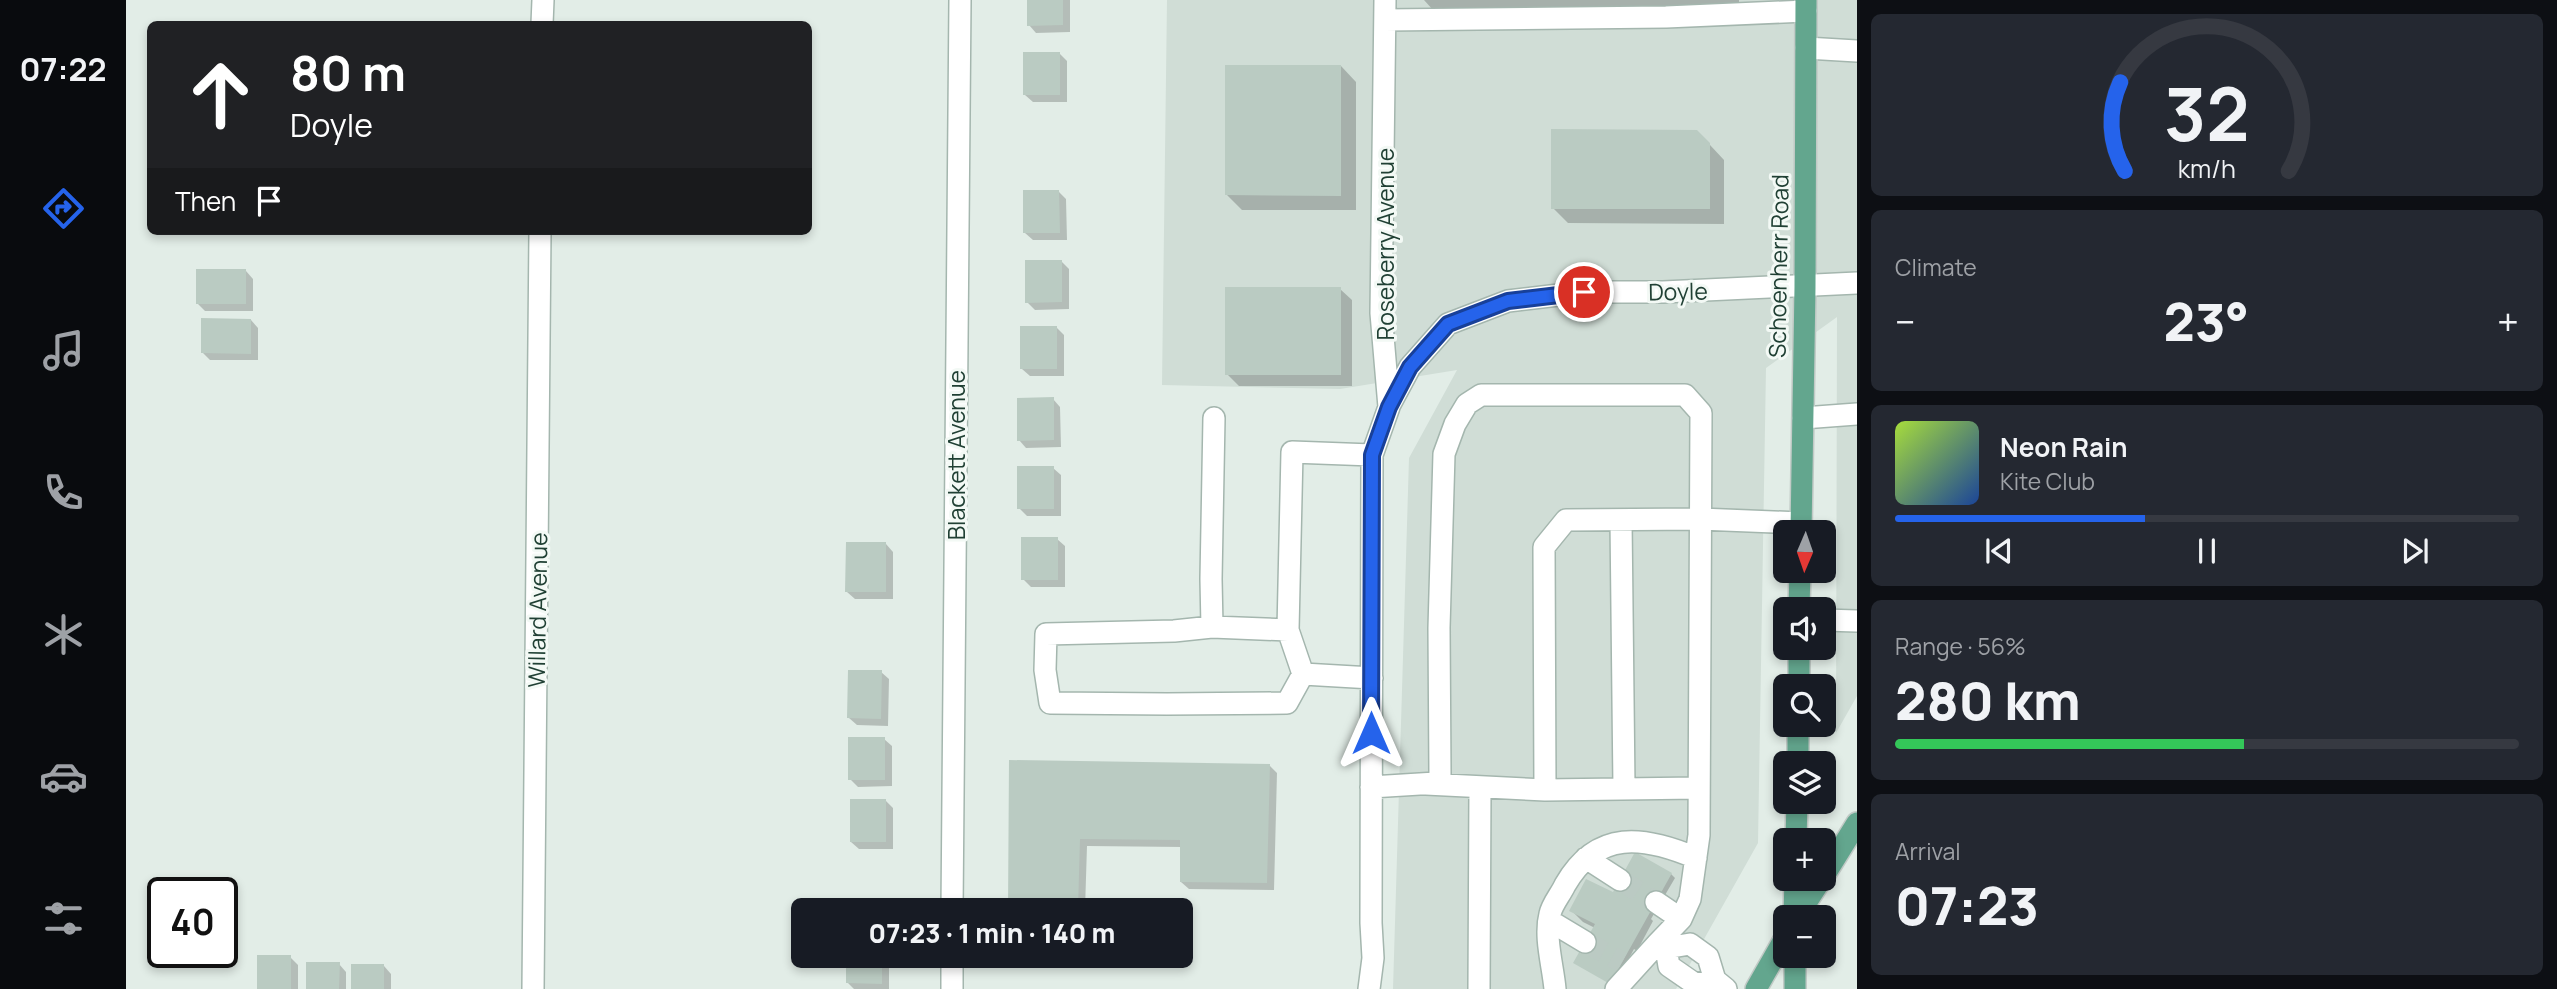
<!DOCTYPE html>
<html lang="en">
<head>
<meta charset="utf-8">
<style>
	:root { --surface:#171b24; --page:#242831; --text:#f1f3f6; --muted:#9ea1a6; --line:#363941; --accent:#2563eb }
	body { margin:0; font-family:Manrope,sans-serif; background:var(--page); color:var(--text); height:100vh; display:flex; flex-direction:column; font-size:26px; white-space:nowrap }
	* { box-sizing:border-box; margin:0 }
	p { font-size:23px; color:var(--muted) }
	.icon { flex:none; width:38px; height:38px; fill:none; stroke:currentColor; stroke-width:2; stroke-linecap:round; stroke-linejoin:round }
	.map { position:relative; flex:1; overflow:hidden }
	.drawer { display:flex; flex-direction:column; gap:14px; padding:14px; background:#0d0f14; width:700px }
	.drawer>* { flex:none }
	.top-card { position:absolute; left:21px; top:21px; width:665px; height:214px; border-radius:10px; box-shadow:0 4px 10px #0003; background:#202124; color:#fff; overflow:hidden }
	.needle { width:46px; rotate:182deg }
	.fabs { position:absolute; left:1647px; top:520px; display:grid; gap:14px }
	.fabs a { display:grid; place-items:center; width:63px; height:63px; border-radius:10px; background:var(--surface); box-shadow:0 4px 10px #0003; font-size:35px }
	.speed { position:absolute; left:21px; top:877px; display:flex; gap:14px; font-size:35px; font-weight:700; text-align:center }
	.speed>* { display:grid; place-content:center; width:91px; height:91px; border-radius:50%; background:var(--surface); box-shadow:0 4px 10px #0003; line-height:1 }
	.speed .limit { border:4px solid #111; border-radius:10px; background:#fff; color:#111 }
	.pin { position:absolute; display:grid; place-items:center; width:60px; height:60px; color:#fff; margin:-30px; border:4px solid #fff; border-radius:50%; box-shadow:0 2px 7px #0007 }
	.me { position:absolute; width:77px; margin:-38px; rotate:0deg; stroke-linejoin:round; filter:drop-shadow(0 0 5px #0008) }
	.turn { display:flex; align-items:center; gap:24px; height:147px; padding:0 28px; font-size:32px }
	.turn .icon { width:91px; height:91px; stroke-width:2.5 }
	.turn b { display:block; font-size:49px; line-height:60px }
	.then { display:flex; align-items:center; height:66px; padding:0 28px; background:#0003; gap:14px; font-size:26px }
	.big { font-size:52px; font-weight:800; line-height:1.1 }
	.drawer .tile { flex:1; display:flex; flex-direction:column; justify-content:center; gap:10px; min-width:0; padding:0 24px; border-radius:10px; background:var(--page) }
	.drawer .dial { align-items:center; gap:0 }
	.dial svg { height:182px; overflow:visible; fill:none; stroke:var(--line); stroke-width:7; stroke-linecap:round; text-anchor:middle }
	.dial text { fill:var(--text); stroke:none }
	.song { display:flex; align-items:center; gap:21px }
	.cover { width:84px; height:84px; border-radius:10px; background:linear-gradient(135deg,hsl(80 70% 55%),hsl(220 70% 35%)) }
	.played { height:7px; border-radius:4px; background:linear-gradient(90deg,var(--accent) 40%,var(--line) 40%) }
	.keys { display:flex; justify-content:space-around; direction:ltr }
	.heat { display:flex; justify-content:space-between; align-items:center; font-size:38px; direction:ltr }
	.charge { height:10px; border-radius:5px; background:linear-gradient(90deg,#34c759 56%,var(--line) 0) }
	.trip { position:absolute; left:665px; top:898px; width:402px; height:70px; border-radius:10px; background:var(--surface); box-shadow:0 4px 10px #0003; font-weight:800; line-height:70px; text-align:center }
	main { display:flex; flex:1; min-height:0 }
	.menu { display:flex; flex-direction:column; width:126px; justify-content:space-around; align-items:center; background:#090b0e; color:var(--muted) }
	.menu .icon { width:49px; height:49px }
	.menu .selected { color:var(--accent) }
	.menu b { font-size:32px; color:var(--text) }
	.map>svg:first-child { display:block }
	.built { fill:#d0ddd6 }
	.shadow { fill:#0003 }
	.building { fill:#bacbc2 }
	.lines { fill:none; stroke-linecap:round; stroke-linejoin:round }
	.minor-tunnel { stroke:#bbcac3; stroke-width:21; stroke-dasharray:21 10; stroke-linecap:butt }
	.minor-casing { stroke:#a4b6ae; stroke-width:24 }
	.major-casing { stroke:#c1cac6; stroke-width:24 }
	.minor { stroke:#fff; stroke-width:21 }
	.major { stroke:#63a68e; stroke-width:21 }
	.route-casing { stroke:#184099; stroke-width:18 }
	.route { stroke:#2563eb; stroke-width:12 }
	.labels { text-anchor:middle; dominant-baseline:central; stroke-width:6; stroke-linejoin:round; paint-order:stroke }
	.street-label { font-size:23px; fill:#204034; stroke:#f3f9f5 }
</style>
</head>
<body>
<main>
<nav class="menu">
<b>07:22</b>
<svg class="icon selected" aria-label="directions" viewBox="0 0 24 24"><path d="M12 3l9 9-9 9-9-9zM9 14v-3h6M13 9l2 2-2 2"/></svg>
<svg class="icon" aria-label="music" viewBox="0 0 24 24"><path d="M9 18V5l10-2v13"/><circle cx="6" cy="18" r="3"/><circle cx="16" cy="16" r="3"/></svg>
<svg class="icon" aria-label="phone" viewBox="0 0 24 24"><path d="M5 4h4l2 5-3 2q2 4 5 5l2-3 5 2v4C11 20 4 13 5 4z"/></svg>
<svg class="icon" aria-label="climate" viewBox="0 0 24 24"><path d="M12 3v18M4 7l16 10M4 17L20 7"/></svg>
<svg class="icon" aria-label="car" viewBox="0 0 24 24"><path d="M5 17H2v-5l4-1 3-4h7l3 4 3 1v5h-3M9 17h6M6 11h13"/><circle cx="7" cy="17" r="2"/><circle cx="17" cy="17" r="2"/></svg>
<svg class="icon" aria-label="filters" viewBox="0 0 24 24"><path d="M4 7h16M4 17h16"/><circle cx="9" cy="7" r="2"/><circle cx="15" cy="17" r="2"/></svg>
</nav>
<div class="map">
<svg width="1731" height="989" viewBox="0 0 1731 989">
	<rect width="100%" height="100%" fill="#e2ede7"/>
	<path class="built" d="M1041 0H1731V696L1710 733 1711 317 1640 368 1632 843 1550 989H1267L1283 458 1331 370 1214 389 1036 385Z"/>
	<path class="shadow" d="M903 0H944V32L910 33 903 25Z
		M1298 0H1613V10H1307Z
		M933 53 941 61V102H907L899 95Z
		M1215 66 1230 82V210H1116L1101 195Z
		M1571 131 1598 160V224L1442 223 1427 208Z
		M933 192 940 199 941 240H907L899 233Z
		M935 261 943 269V309L909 310 901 302Z
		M120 271 127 279V311H79L71 303Z
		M1214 289 1226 300V386H1113L1101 374Z
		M125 320 132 328V360H84L77 353Z
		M930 327 938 335V376H904L896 369Z
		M927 399 934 407 935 447 900 448 893 440Z
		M927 468 935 475V516H901L893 508Z
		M931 539 939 546V587H905L897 579Z
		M760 544 767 552V599H729L721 592Z
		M755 672 763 679 762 726 731 725 723 718Z
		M758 739 766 746V786L732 787 724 779Z
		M885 762 1144 766 1151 773 1148 890 1063 889 1055 882 1056 847 961 846 959 910H883Z
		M760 801 767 808V849H733L725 842Z
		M1545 874 1549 878 1525 919 1527 921 1511 951 1508 949 1488 986 1469 928 1457 922 1445 910Z
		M722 956H763V989H728L722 983Z
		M164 957 172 965V989H132Z
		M213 964 220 972V989H181Z
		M258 966 265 974V989H226Z"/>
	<path class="building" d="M901 0H937V25L901 26Z
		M897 52H934V95H897Z
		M1099 65H1215V196L1099 195Z
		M1425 129 1571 130 1584 143V209H1425Z
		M897 190H933L934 233H897Z
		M899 260H936V302L899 303Z
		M70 269H120V304H70Z
		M1099 287H1215V375H1099Z
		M75 318 125 319V354L75 353Z
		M894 326H931V369H894Z
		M928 397V440L891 441V398Z
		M891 466H928V509H891Z
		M895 537H932V580H895Z
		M720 542H760V592H719Z
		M722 670H756L755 719 721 718Z
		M722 737H759V780H722Z
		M883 760 1144 764 1141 883 1054 882V840L954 839 952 910H882Z
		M724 799H760V842H724Z
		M1509 852 1546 873 1484 984 1447 963 1469 924 1443 911 1460 879 1487 892Z
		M131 955H165V989H131Z
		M720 956H756V984L720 983Z
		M180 962H214L213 989H180Z
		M225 964H258V989H225Z"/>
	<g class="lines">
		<path class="minor-tunnel" d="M1494 880 1530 902
			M1459 942 1496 962"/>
		<g class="minor-casing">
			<path id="minor" d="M1259 20 1540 17 1680 11
				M416 24 417 0
				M1680 48 1731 51
				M1263 406 1284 367 1322 324 1382 301 1458 292H1537L1731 283
				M1088 418 1085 579 1086 627 1048 631 920 634 919 670 924 703 1041 704 1161 703 1177 674 1246 678
				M1677 418 1731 414
				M1495 520 1498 788
				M1698 620 1731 621
				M1086 627 1162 630 1166 452 1246 455
				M1162 630 1177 674
				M1300 784 1419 790 1418 547 1440 520 1574 519 1675 523
				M1245 787 1310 783 1314 775 1313 628 1318 454 1329 424 1341 404 1355 395H1559L1575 413 1573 835 1564 899 1555 919 1531 944
				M1419 790 1572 788
				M1460 858 1494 880
				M1530 902 1555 919
				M826 910 834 0
				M1424 921 1459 942
				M1589 980 1569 984 1543 966 1540 948 1564 944 1582 957 1589 980 1600 989
				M407 989 414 231
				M826 989V956
				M1243 989 1247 958 1245 923 1246 455 1263 407 1255 313 1259 0
				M1353 989 1354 787
				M1429 989C1427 966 1418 937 1424 914 1426 904 1435 894 1439 885 1471 829 1518 836 1570 858
				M1490 989 1531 944 1540 948"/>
		</g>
		<g class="major-casing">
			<path id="major" d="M1675 532 1679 287 1680 0
				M1673 609 1674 570
				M1673 686V648
				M1672 763V724
				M1670 840 1671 802
				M1698 876 1731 823
				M1668 917 1669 878
				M1671 917 1696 878
				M1669 956V989
				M1630 989 1659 938"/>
		</g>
		<use href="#minor" class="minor"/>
		<use href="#major" class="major"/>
	</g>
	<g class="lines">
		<g class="route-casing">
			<path id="route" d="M1245 733 1246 455 1263 407 1284 367 1322 324 1382 301 1458 292"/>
		</g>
		<use href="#route" class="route"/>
	</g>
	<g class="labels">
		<g class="street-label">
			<text transform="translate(1259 244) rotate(-90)">Roseberry Avenue</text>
			<text transform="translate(1652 266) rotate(-89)">Schoenherr Road</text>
			<text transform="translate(1552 291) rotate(-1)">Doyle</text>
			<text transform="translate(830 455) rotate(-90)">Blackett Avenue</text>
			<text transform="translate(411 610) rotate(-89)">Willard Avenue</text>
		</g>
	</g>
</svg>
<div class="fabs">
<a><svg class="needle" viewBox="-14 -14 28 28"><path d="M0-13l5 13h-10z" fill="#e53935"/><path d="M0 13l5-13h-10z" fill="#9ea1a6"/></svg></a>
<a><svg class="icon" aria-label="sound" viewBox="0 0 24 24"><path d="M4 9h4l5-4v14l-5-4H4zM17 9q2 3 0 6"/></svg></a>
<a><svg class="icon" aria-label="search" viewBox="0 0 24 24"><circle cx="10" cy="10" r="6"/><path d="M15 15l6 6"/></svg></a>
<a><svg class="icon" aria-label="layers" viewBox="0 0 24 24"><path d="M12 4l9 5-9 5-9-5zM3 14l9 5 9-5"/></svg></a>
<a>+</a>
<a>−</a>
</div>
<div class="speed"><div class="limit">40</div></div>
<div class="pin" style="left:1458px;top:292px;background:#d93025"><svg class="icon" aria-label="arrive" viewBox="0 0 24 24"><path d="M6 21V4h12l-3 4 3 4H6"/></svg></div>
<svg class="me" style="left:1245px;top:733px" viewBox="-20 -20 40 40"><path d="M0-17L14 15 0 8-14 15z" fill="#2563eb" stroke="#fff" stroke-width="4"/></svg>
<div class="trip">07:23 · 1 min · 140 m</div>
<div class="top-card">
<div class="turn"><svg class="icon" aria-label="ahead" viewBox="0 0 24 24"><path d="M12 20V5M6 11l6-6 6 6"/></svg><div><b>80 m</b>Doyle</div></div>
<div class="then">Then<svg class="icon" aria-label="arrive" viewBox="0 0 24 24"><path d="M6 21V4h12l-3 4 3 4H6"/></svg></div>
</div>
</div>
<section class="drawer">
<div class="tile dial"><svg viewBox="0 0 100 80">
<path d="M14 69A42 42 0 1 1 86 69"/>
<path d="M14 69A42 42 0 0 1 12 30" stroke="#2563eb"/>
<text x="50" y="56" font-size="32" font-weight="700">32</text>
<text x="50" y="72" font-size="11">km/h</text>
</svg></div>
<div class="tile"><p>Climate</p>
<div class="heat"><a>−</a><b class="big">23°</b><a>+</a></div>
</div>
<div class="tile">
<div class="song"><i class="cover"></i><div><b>Neon Rain</b><p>Kite Club</p></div></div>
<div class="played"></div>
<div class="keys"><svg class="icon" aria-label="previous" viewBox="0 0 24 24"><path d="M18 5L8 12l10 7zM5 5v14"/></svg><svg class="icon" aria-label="pause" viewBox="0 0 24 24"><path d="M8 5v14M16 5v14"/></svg><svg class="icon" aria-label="next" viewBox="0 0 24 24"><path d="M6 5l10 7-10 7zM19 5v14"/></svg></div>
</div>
<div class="tile"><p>Range · 56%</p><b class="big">280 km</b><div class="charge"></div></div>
<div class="tile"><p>Arrival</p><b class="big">07:23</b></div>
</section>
</main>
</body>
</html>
